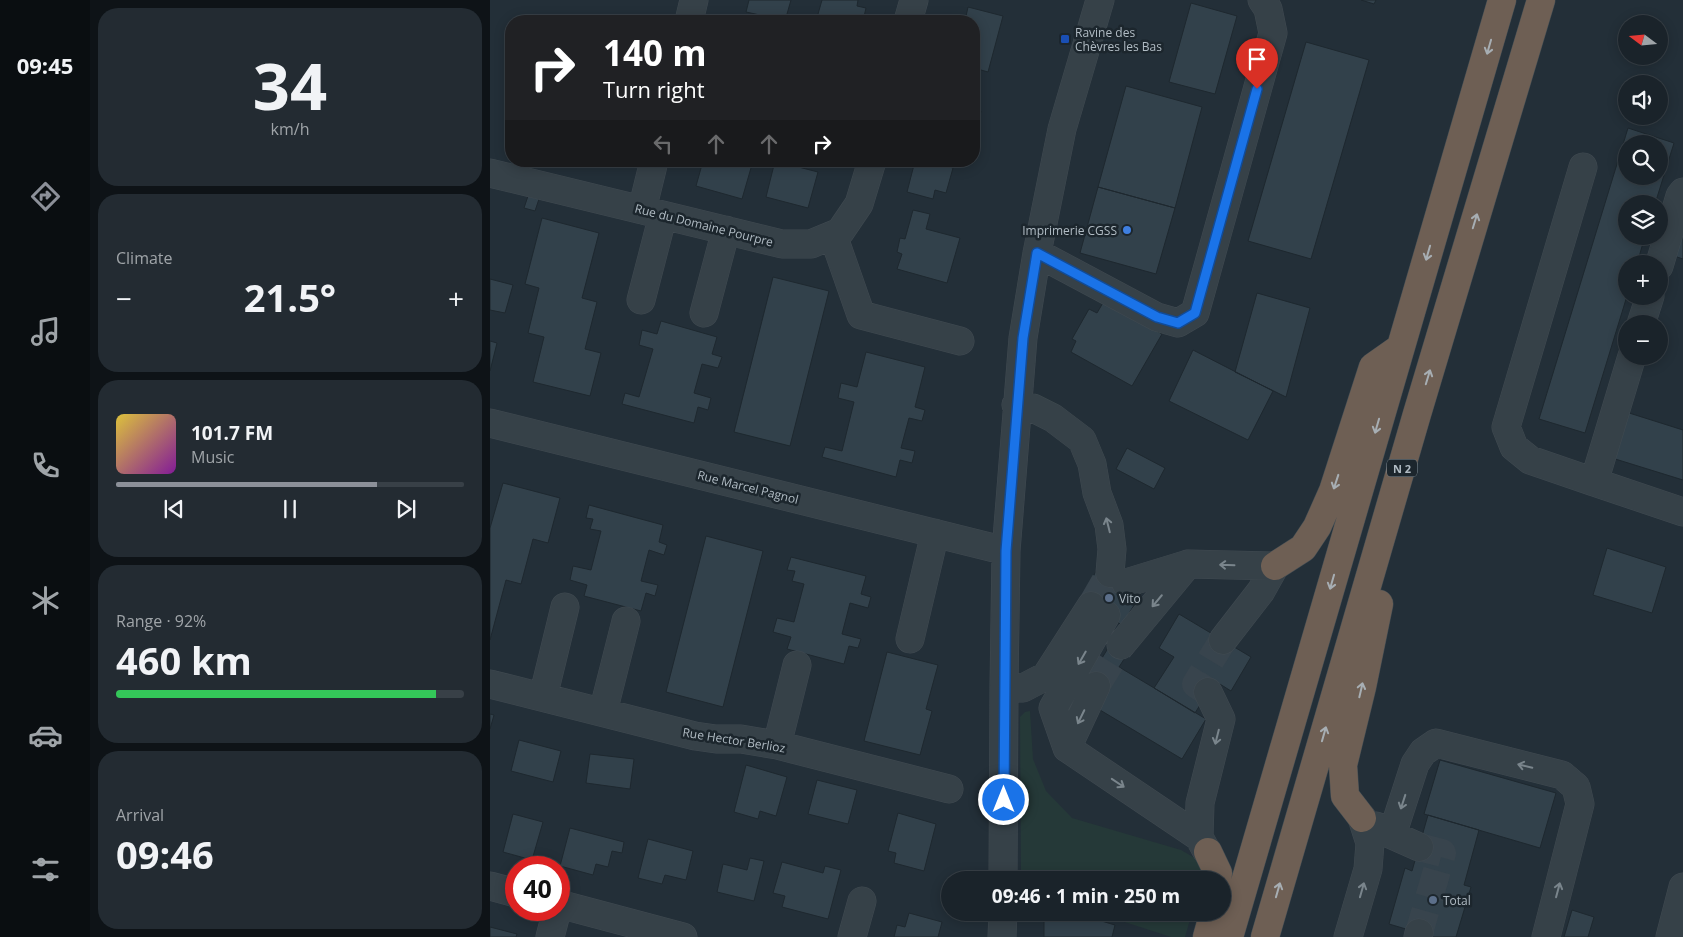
<!DOCTYPE html>
<html lang="en">
<head>
<meta charset="utf-8">
<style>
	:root { --surface:#1a232a; --page:#232b32; --text:#f1f3f6; --muted:#9fa4a8; --line:#384047; --accent:#8c9099 }
	body { margin:0; font-family:"Open Sans",sans-serif; background:var(--page); color:var(--text); height:100vh; display:flex; flex-direction:column; font-size:19px; white-space:nowrap }
	* { box-sizing:border-box; margin:0 }
	p { font-size:16px; color:var(--muted) }
	.icon { flex:none; width:28px; height:28px; fill:none; stroke:currentColor; stroke-width:2; stroke-linecap:round; stroke-linejoin:round }
	.map { position:relative; flex:1; overflow:hidden }
	.drawer { display:flex; flex-direction:column; gap:8px; padding:8px; background:#0e1317; width:400px }
	.drawer>* { flex:none }
	.banner { position:absolute; left:15px; top:15px; width:475px; height:152px; border-radius:20px; box-shadow:0 2px 12px #0003,0 0 0 1px var(--line); background:#202124; color:#fff; overflow:hidden }
	.needle { width:32px; rotate:286deg }
	.fabs { position:absolute; left:1128px; top:15px; display:grid; gap:10px }
	.fabs a { display:grid; place-items:center; width:50px; height:50px; border-radius:50%; background:var(--surface); box-shadow:0 2px 12px #0003,0 0 0 1px var(--line); font-size:25px }
	.speed { position:absolute; left:15px; top:856px; display:flex; gap:10px; font-size:25px; font-weight:700; text-align:center }
	.speed>* { display:grid; place-content:center; width:65px; height:65px; border-radius:50%; background:var(--surface); box-shadow:0 2px 12px #0003,0 0 0 1px var(--line); line-height:1 }
	.speed .limit { border:8px solid #d22; background:#fff; color:#111 }
	.pin { position:absolute; display:grid; place-items:center; width:42px; height:42px; color:#fff; margin:-51px -21px; border-radius:50% 50% 50% 0; rotate:-45deg; box-shadow:0 0 5px #0007 }
	.pin .icon { rotate:45deg }
	.me { position:absolute; width:55px; margin:-28px; rotate:0deg; stroke-linejoin:round; filter:drop-shadow(0 0 4px #0008) }
	.turn { display:flex; align-items:center; gap:18px; height:105px; padding:0 15px; font-size:22px }
	.turn .icon { width:65px; height:65px; stroke-width:2.5 }
	.turn b { display:block; font-size:35px; line-height:42px }
	.lanes { display:flex; align-items:center; height:48px; padding:0 15px; background:#0003; justify-content:center; gap:25px; direction:ltr }
	.lanes .off { opacity:.35 }
	.big { font-size:38px; font-weight:700; line-height:1.1 }
	.drawer .tile { flex:1; display:flex; flex-direction:column; justify-content:center; gap:8px; min-width:0; padding:0 18px; border-radius:20px; background:var(--page) }
	.drawer .dial { align-items:center; gap:0 }
	.dial b { font-size:65px; line-height:1 }
	.song { display:flex; align-items:center; gap:15px }
	.cover { width:60px; height:60px; border-radius:8px; background:linear-gradient(135deg,hsl(50 70% 55%),hsl(290 70% 35%)) }
	.played { height:5px; border-radius:2px; background:linear-gradient(90deg,var(--accent) 75%,var(--line) 75%) }
	.keys { display:flex; justify-content:space-around; direction:ltr }
	.heat { display:flex; justify-content:space-between; align-items:center; font-size:28px; direction:ltr }
	.charge { height:8px; border-radius:4px; background:linear-gradient(90deg,#34c759 92%,var(--line) 0) }
	.trip { position:absolute; left:451px; top:871px; width:290px; height:50px; border-radius:25px; background:var(--surface); box-shadow:0 2px 12px #0003,0 0 0 1px var(--line); font-weight:700; line-height:50px; text-align:center }
	main { display:flex; flex:1; min-height:0 }
	.menu { display:flex; flex-direction:column; width:90px; justify-content:space-around; align-items:center; background:#0a0e11; color:var(--muted) }
	.menu .icon { width:35px; height:35px }
	.menu .on { color:var(--accent) }
	.menu b { font-size:22px; color:var(--text) }
	.map>svg:first-child { display:block }
	.green { fill:#253938 }
	.building { fill:#32414b; stroke:#1e282f; fill-rule:evenodd }
	.lines { fill:none; stroke-linecap:round; stroke-linejoin:round }
	.minor-tunnel { stroke:#38444d; stroke-width:28; stroke-dasharray:28 14; stroke-linecap:butt }
	.minor-casing { stroke:#404a51; stroke-width:29 }
	.highway-casing { stroke:#414c53; stroke-width:29 }
	.minor { stroke:#364148; stroke-width:28 }
	.highway { stroke:#6e5f54; stroke-width:28 }
	.oneway { stroke:#a7aeb3 }
	.oneway2 { stroke:#7a858c }
	.route-casing { stroke:#114b97; stroke-width:12 }
	.route { stroke:#1a73e8; stroke-width:9 }
	.transit-dot { fill:#1a4fb4; stroke:#1c262d; stroke-width:2 }
	.shop-dot { fill:#3f7fe0; stroke:#1c262d; stroke-width:2 }
	.service-dot { fill:#5c6f8a; stroke:#1c262d; stroke-width:2 }
	.labels { text-anchor:middle; dominant-baseline:central; stroke-width:5; stroke-linejoin:round; paint-order:stroke }
	.shield { fill:#1c262d; stroke:#848f97; stroke-width:1 }
	.shield-label { font-size:11px; font-weight:bold; fill:#b1bcc4 }
	.poi-label { font-size:12px; fill:#b1bcc4; stroke:#1c262d; text-anchor:start }
	.street-label { font-size:12px; fill:#b1bcc4; stroke:#1c262d }
</style>
</head>
<body>
<main>
<nav class="menu">
<b>09:45</b>
<svg class="icon on" aria-label="directions" viewBox="0 0 24 24"><path d="M12 3l9 9-9 9-9-9zM9 14v-3h6M13 9l2 2-2 2"/></svg>
<svg class="icon" aria-label="music" viewBox="0 0 24 24"><path d="M9 18V5l10-2v13"/><circle cx="6" cy="18" r="3"/><circle cx="16" cy="16" r="3"/></svg>
<svg class="icon" aria-label="phone" viewBox="0 0 24 24"><path d="M5 4h4l2 5-3 2q2 4 5 5l2-3 5 2v4C11 20 4 13 5 4z"/></svg>
<svg class="icon" aria-label="climate" viewBox="0 0 24 24"><path d="M12 3v18M4 7l16 10M4 17L20 7"/></svg>
<svg class="icon" aria-label="car" viewBox="0 0 24 24"><path d="M5 17H2v-5l4-1 3-4h7l3 4 3 1v5h-3M9 17h6M6 11h13"/><circle cx="7" cy="17" r="2"/><circle cx="17" cy="17" r="2"/></svg>
<svg class="icon" aria-label="filters" viewBox="0 0 24 24"><path d="M4 7h16M4 17h16"/><circle cx="9" cy="7" r="2"/><circle cx="15" cy="17" r="2"/></svg>
</nav>
<section class="drawer">
<div class="tile dial"><b>34</b><p>km/h</p></div>
<div class="tile"><p>Climate</p>
<div class="heat"><a>−</a><b class="big">21.5°</b><a>+</a></div>
</div>
<div class="tile">
<div class="song"><i class="cover"></i><div><b>101.7 FM</b><p>Music</p></div></div>
<div class="played"></div>
<div class="keys"><svg class="icon" aria-label="previous" viewBox="0 0 24 24"><path d="M18 5L8 12l10 7zM5 5v14"/></svg><svg class="icon" aria-label="pause" viewBox="0 0 24 24"><path d="M8 5v14M16 5v14"/></svg><svg class="icon" aria-label="next" viewBox="0 0 24 24"><path d="M6 5l10 7-10 7zM19 5v14"/></svg></div>
</div>
<div class="tile"><p>Range · 92%</p><b class="big">460 km</b><div class="charge"></div></div>
<div class="tile"><p>Arrival</p><b class="big">09:46</b></div>
</section>
<div class="map">
<svg width="1193" height="937" viewBox="0 0 1193 937">
	<rect width="100%" height="100%" fill="#232f38"/>
	<path class="green" d="M540 711 543 759 556 791 582 818 691 850C708 860 711 859 712 880H534L531 872 530 717 535 712Z
		M607 913H702L695 937H681Z"/>
	<path class="building" d="M259 0H301L295 21H268L270 15 256 12Z
		M332 0H368L367 6 376 8 373 21H326Z
		M871 0H886L884 4Z
		M701 3 747 16 725 94 679 82Z
		M478 7 513 16 498 72 484 68V21H475Z
		M37 16 58 21H36Z
		M816 42 879 60 821 259 758 241Z
		M636 86 712 107 685 208 608 187Z
		M484 109 491 111 484 139Z
		M21 119V144L15 142Z
		M1138 128 1184 143 1165 204H1136V236H1155L1147 264H1136L1137 296 1095 433 1049 419ZM1136 144H1169V176H1136Z
		M213 161H263L252 199 206 186Z
		M285 161 328 172 318 208 276 197Z
		M425 161H437L463 168 456 193 445 190 443 199 417 192Z
		M608 187 685 208 666 274 590 253Z
		M38 196 49 199 45 211 34 208Z
		M423 210 440 214 436 229 470 238 457 283 407 269 412 254 407 252 410 238 415 239Z
		M52 218 109 233 92 298 107 302 95 349 111 353 100 396 43 382 54 337 38 333 49 288 35 284Z
		M1193 226V259L1184 256Z
		M283 277 339 291 300 446 244 432Z
		M0 279 23 285 15 313 0 310Z
		M767 293 820 308 796 397 745 372Z
		M614 301 672 334 642 386 581 352 586 341 582 339 599 309 607 313Z
		M171 321 227 337 222 354 232 357 228 368 212 364 204 393 221 398 218 410 208 407 204 423 132 404 135 393 149 397 163 349 149 345 152 330 167 334Z
		M0 341 7 343 0 371Z
		M703 350 783 391 758 440 679 401Z
		M376 352 435 367 425 407 435 410 432 421 419 418 411 448 425 451 422 463 410 460 406 477 332 457 335 447 352 451 364 402 348 398 351 383 367 387Z
		M1136 412 1193 430V480L1122 458Z
		M637 448 675 468 664 489 626 469Z
		M13 483 70 498 58 543 43 539 31 584 16 580 0 640V528Z
		M99 505 173 525 169 542 177 545 174 555 159 550 151 581 168 585 165 596 156 593 151 611 94 596 97 585 80 580 83 566 101 570 111 531 100 529 103 519 96 518Z
		M216 536 273 551 233 707 176 692Z
		M1117 548 1176 567 1162 613 1103 595Z
		M301 557 376 576 371 594 381 597 378 608 360 603 352 634 371 639 368 648 359 646 354 664 297 649 301 637 283 632 287 618 304 622 314 584 302 581 305 571 297 570Z
		M609 566 652 592 632 625 590 600Z
		M689 614 761 657 741 691 725 681 705 713 664 688 684 657 669 648Z
		M623 640 640 650 629 667 716 719 692 759 605 707 598 681Z
		M397 652 448 665 436 709 442 711 430 755 374 741Z
		M0 714 4 715 0 729Z
		M29 740 71 751 63 782 21 771Z
		M100 754 144 759 140 789 96 783Z
		M950 760 1066 793 1050 848 934 814Z
		M256 765 297 777 286 816 270 811 268 819 244 812Z
		M327 780 367 790 358 824 318 814Z
		M408 813 446 824 434 871 404 863 406 853 398 851Z
		M23 814 53 822 42 860 13 852Z
		M938 815 989 830 974 885 981 887 966 937H943L899 924 915 868 922 871Z
		M80 828 134 842 132 853 122 851 118 867 106 864 103 875 70 866Z
		M158 839 203 851 196 880 175 875 172 884 148 878Z
		M260 858 274 861 264 901 227 892 233 864 257 870Z
		M292 862 333 873 335 866 351 870 338 919 292 907 295 896 283 893Z
		M1082 910 1104 917 1098 937H1074Z
		M554 912H581L625 925 622 937H554Z
		M419 913 452 922 448 937H404L407 925 415 927Z
		M0 927 27 934 26 937H0Z"/>
	<g class="lines">
		<path class="minor-tunnel" d="M601 606 620 573
			M606 686 631 645
			M718 692 706 684 733 640
			M929 847 952 853 929 933"/>
		<g class="minor-casing">
			<path id="minor" d="M199 21 204 0
				M418 21 424 0
				M1093 167 1016 427 1024 447 1040 460 1104 482
				M0 173 292 244H321L350 232 369 204 382 161
				M152 210 164 161
				M343 235 371 315 470 341
				M547 253 667 317 688 323 705 313 783 33 778 9 772 0
				M1169 266 1190 196 1193 192
				M151 300 173 215
				M214 313 236 230
				M1151 324 1160 296
				M1142 356 1104 482 1193 512
				M526 405 543 408 563 418 592 440 602 464 607 493 619 525 622 549 620 573
				M0 423 516 551
				M636 583 698 564 785 566 771 591 733 640
				M616 615 563 708 577 748 709 837
				M420 639 445 533
				M631 645 698 564
				M0 684 205 736 226 739H251L287 745 459 789
				M514 687 533 688 556 676 601 606
				M53 697 75 607
				M113 712 136 621
				M287 745 307 665
				M577 748 606 686
				M886 826 902 835 929 847
				M902 835 925 764 933 752 946 743 1072 775 1086 787 1090 804 1056 937
				M716 850 709 837 710 803 731 719 718 692
				M513 880 514 687 516 551 533 338 547 253 572 129 610 0
				M0 886 26 893
				M69 904 193 937
				M60 937 67 910
				M362 937 372 901
				M512 937 513 912
				M858 937 878 869 880 843 872 818
				M928 937 929 933
				M1180 937 1193 887"/>
		</g>
		<g class="highway-casing">
			<path id="highway" d="M785 566 813 548 827 527 843 491 883 367 910 348
				M872 818 855 796 853 765 872 687 889 604
				M718 852 728 873 727 880
				M717 937 724 912
				M739 937 1012 0
				M775 937 927 414 1051 0"/>
		</g>
		<use href="#minor" class="minor"/>
		<use href="#highway" class="highway"/>
	</g>
	<defs><path id="oneway-shaft" d="M-6 0H5M1.5-3L5.5 0L1.5 3" fill="none" stroke-width="1.6" stroke-linecap="round" stroke-linejoin="round" transform="scale(1.25)"/></defs>
	<g class="oneway">
		<use href="#oneway-shaft" transform="translate(999 47) rotate(106)"/>
		<use href="#oneway-shaft" transform="translate(985 221) rotate(-73)"/>
		<use href="#oneway-shaft" transform="translate(938 253) rotate(106)"/>
		<use href="#oneway-shaft" transform="translate(938 377) rotate(-73)"/>
		<use href="#oneway-shaft" transform="translate(887 426) rotate(106)"/>
		<use href="#oneway-shaft" transform="translate(846 482) rotate(108)"/>
		<use href="#oneway-shaft" transform="translate(842 582) rotate(106)"/>
		<use href="#oneway-shaft" transform="translate(871 690) rotate(-77)"/>
		<use href="#oneway-shaft" transform="translate(834 734) rotate(-74)"/>
		<use href="#oneway-shaft" transform="translate(788 890) rotate(-74)"/>
	</g>
	<g class="oneway2">
		<use href="#oneway-shaft" transform="translate(618 525) rotate(-104)"/>
		<use href="#oneway-shaft" transform="translate(737 565) rotate(-178)"/>
		<use href="#oneway-shaft" transform="translate(667 601) rotate(130)"/>
		<use href="#oneway-shaft" transform="translate(592 658) rotate(120)"/>
		<use href="#oneway-shaft" transform="translate(591 717) rotate(116)"/>
		<use href="#oneway-shaft" transform="translate(727 737) rotate(104)"/>
		<use href="#oneway-shaft" transform="translate(1035 766) rotate(-166)"/>
		<use href="#oneway-shaft" transform="translate(628 783) rotate(34)"/>
		<use href="#oneway-shaft" transform="translate(913 802) rotate(108)"/>
		<use href="#oneway-shaft" transform="translate(872 890) rotate(-74)"/>
		<use href="#oneway-shaft" transform="translate(1068 890) rotate(-75)"/>
	</g>
	<g class="lines">
		<g class="route-casing">
			<path id="route" d="M514 800 516 551 533 338 547 253 667 317 688 323 705 313 767 89"/>
		</g>
		<use href="#route" class="route"/>
	</g>
	<rect class="transit-dot" x="570" y="34" width="10" height="10" rx="2.5"/>
	<circle class="shop-dot" cx="637" cy="230" r="5"/>
	<g class="service-dot">
		<circle cx="619" cy="598" r="5"/>
		<circle cx="943" cy="900" r="5"/>
	</g>
	<g class="labels">
		<rect class="shield" x="897" y="459.5" width="30" height="17" rx="4"/>
		<g class="shield-label">
			<text x="912" y="468">N 2</text>
		</g>
		<g class="poi-label">
			<text x="585" y="32">Ravine des<tspan x="585" dy="14">Chèvres les Bas</tspan></text>
			<text x="627" y="230" text-anchor="end">Imprimerie CGSS</text>
			<text x="629" y="598">Vito</text>
			<text x="953" y="900">Total</text>
		</g>
		<g class="street-label">
			<text transform="translate(214 225) rotate(14)">Rue du Domaine Pourpre</text>
			<text transform="translate(258 487) rotate(14)">Rue Marcel Pagnol</text>
			<text transform="translate(244 740) rotate(9)">Rue Hector Berlioz</text>
		</g>
	</g>
</svg>
<div class="fabs">
<a><svg class="needle" viewBox="-14 -14 28 28"><path d="M0-13l5 13h-10z" fill="#e53935"/><path d="M0 13l5-13h-10z" fill="#9fa4a8"/></svg></a>
<a><svg class="icon" aria-label="sound" viewBox="0 0 24 24"><path d="M4 9h4l5-4v14l-5-4H4zM17 9q2 3 0 6"/></svg></a>
<a><svg class="icon" aria-label="search" viewBox="0 0 24 24"><circle cx="10" cy="10" r="6"/><path d="M15 15l6 6"/></svg></a>
<a><svg class="icon" aria-label="layers" viewBox="0 0 24 24"><path d="M12 4l9 5-9 5-9-5zM3 14l9 5 9-5"/></svg></a>
<a>+</a>
<a>−</a>
</div>
<div class="speed"><div class="limit">40</div></div>
<div class="pin" style="left:767px;top:89px;background:#d93025"><svg class="icon" aria-label="arrive" viewBox="0 0 24 24"><path d="M6 21V4h12l-3 4 3 4H6"/></svg></div>
<svg class="me" style="left:514px;top:800px" viewBox="-20 -20 40 40"><circle r="17" fill="#1a73e8" stroke="#fff" stroke-width="3"/><path d="M0-11L8 9 0 5-8 9z" fill="#fff"/></svg>
<div class="trip">09:46 · 1 min · 250 m</div>
<div class="banner">
<div class="turn"><svg class="icon" aria-label="right" viewBox="0 0 24 24"><path d="M7 20v-9h11M14 6l5 5-5 5"/></svg><div><b>140 m</b>Turn right</div></div>
<div class="lanes"><svg class="icon off" aria-label="left" viewBox="0 0 24 24"><path d="M17 20v-9H6M10 6l-5 5 5 5"/></svg><svg class="icon off" aria-label="ahead" viewBox="0 0 24 24"><path d="M12 20V5M6 11l6-6 6 6"/></svg><svg class="icon off" aria-label="ahead" viewBox="0 0 24 24"><path d="M12 20V5M6 11l6-6 6 6"/></svg><svg class="icon" aria-label="right" viewBox="0 0 24 24"><path d="M7 20v-9h11M14 6l5 5-5 5"/></svg></div>
</div>
</div>
</main>
</body>
</html>
